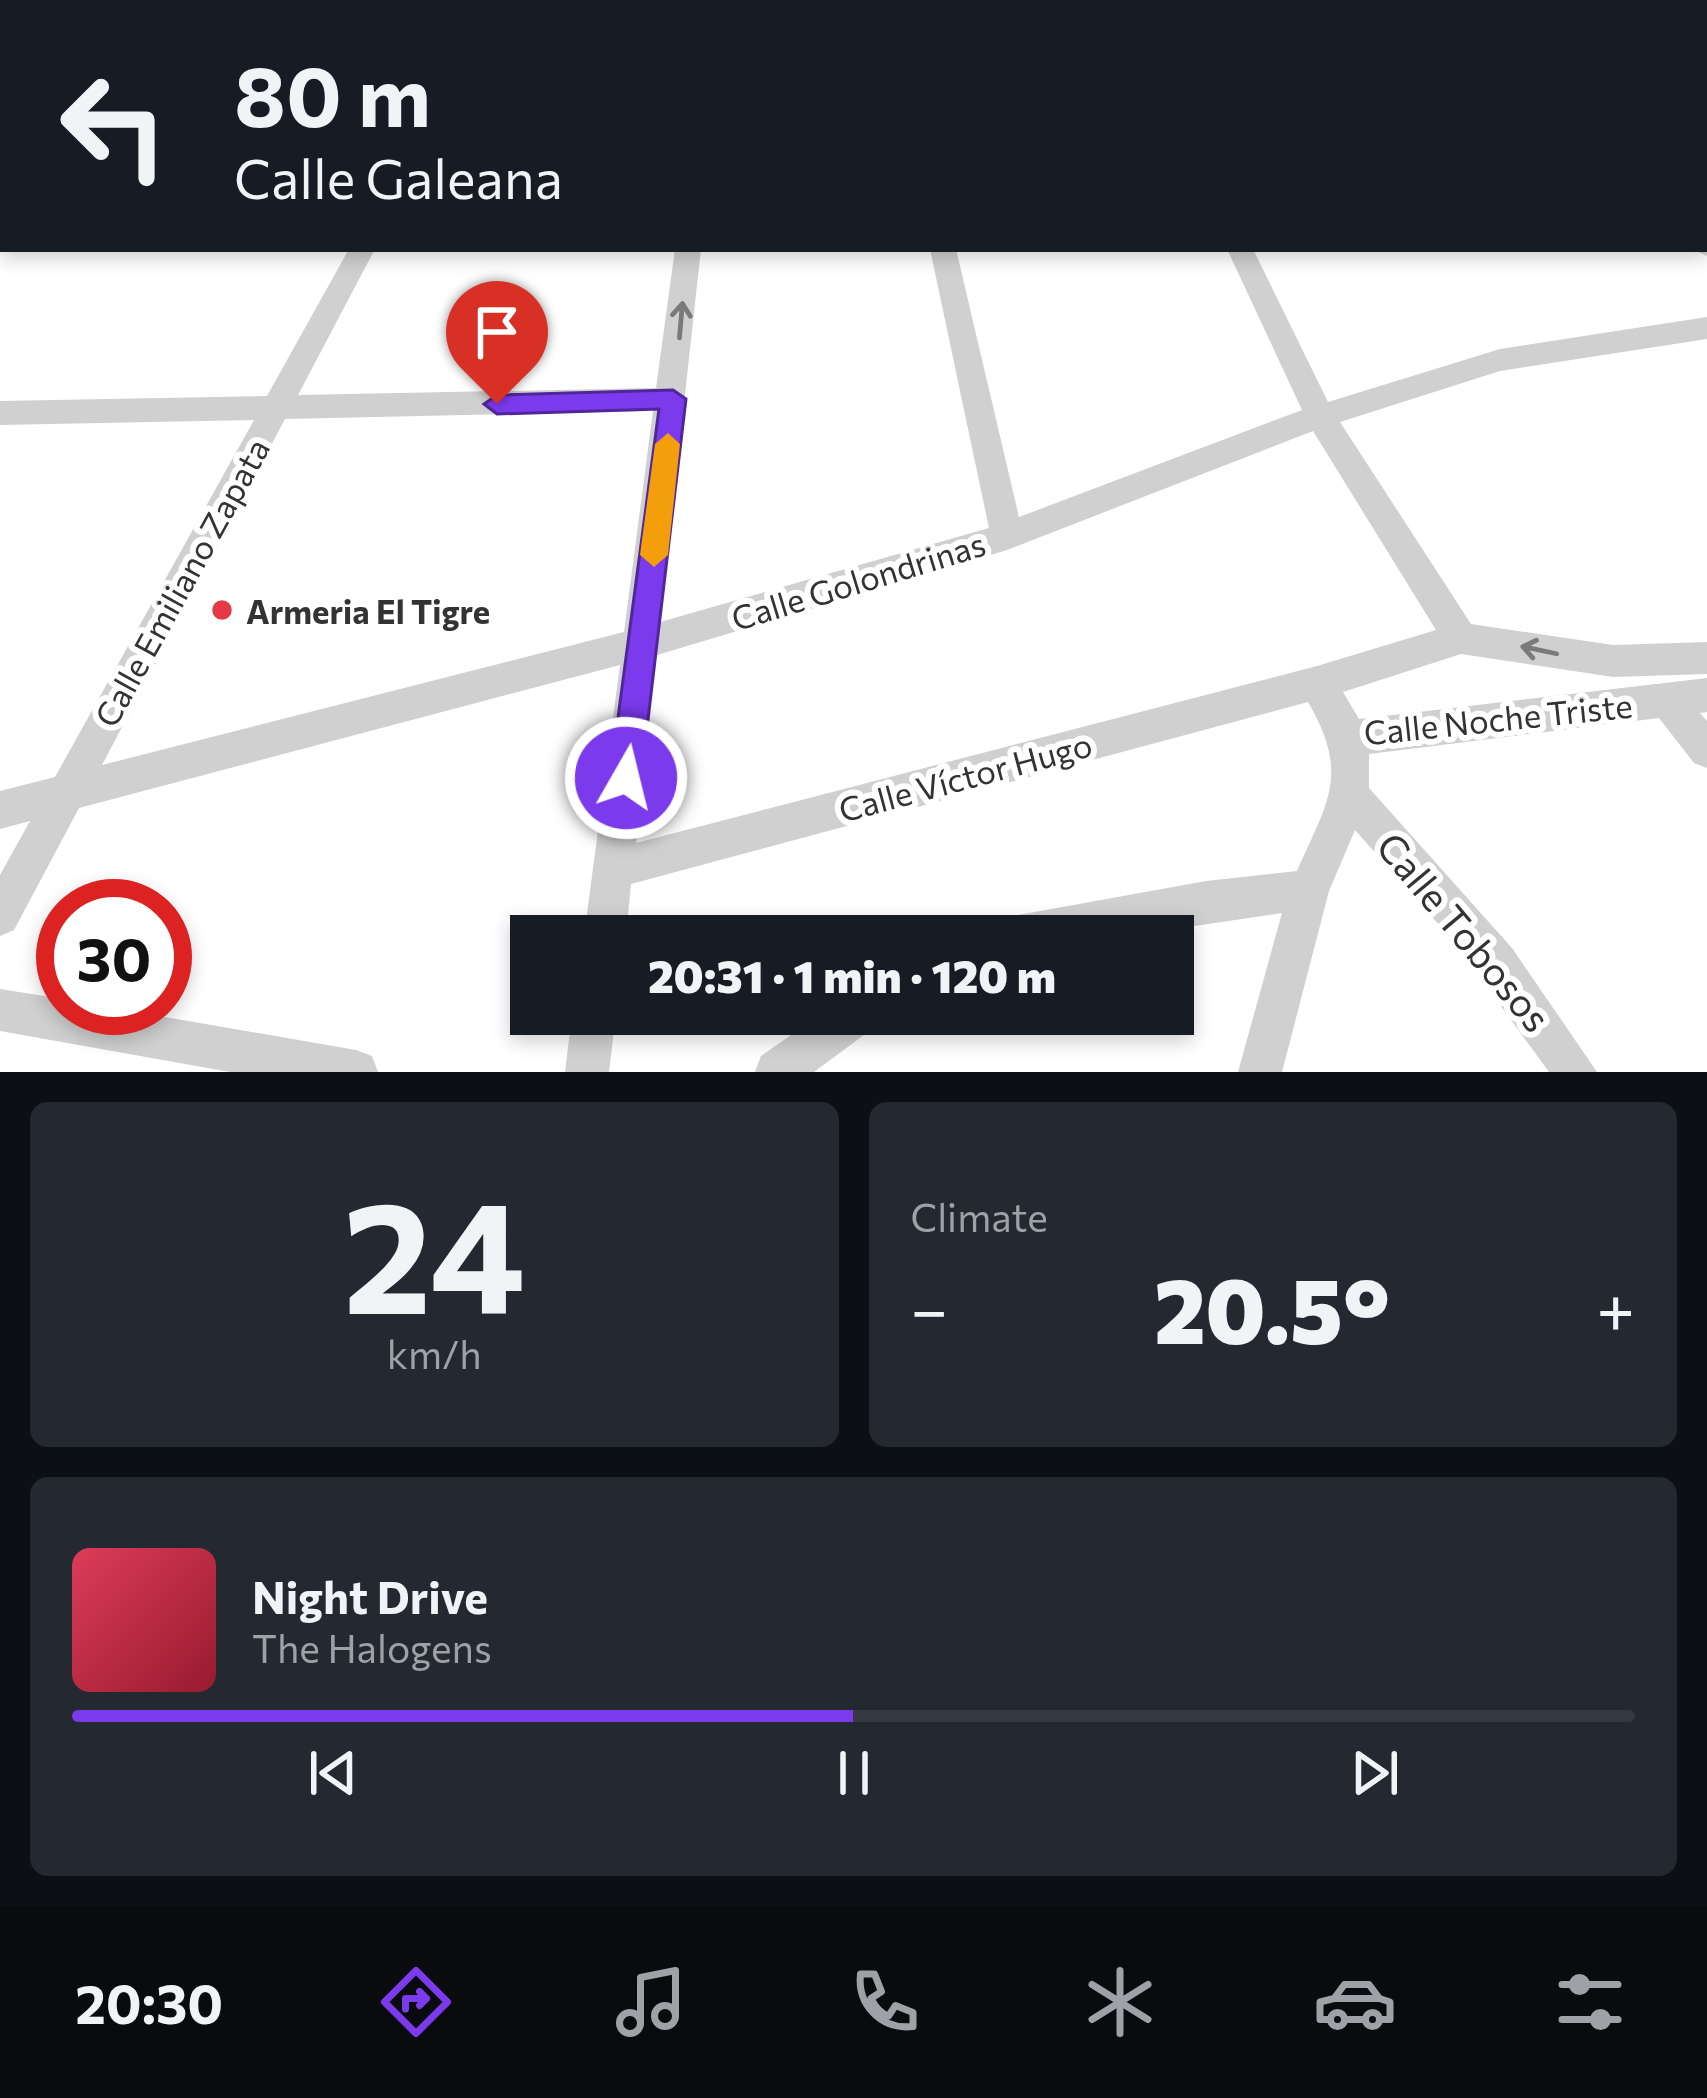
<!DOCTYPE html>
<html lang="en">
<head>
<meta charset="utf-8">
<style>
	:root { --surface:#171b24; --page:#242831; --text:#f1f3f6; --muted:#9ea1a6; --line:#363941; --accent:#7c3aed }
	body { margin:0; font-family:Commissioner,sans-serif; background:var(--page); color:var(--text); height:100vh; display:flex; flex-direction:column; font-size:45px; white-space:nowrap }
	* { box-sizing:border-box; margin:0 }
	p { font-size:39px; color:var(--muted) }
	.icon { flex:none; width:66px; height:66px; fill:none; stroke:currentColor; stroke-width:2; stroke-linecap:round; stroke-linejoin:round }
	.map { position:relative; height:1072px; overflow:hidden }
	.panel { display:flex; flex-direction:column; gap:30px; padding:30px; background:#0d0f14; flex:1 }
	.panel>* { flex:none }
	.top-card { position:absolute; left:0px; top:0px; width:1707px; height:252px; box-shadow:0 6px 18px #0003; background:#171b24; color:var(--text); overflow:hidden }
	.speed { position:absolute; left:36px; top:879px; display:flex; gap:24px; font-size:60px; font-weight:700; text-align:center }
	.speed>* { display:grid; place-content:center; width:156px; height:156px; border-radius:50%; background:var(--surface); box-shadow:0 6px 18px #0003; line-height:1 }
	.speed .limit { border:18px solid #d22; background:#fff; color:#111 }
	.pin { position:absolute; display:grid; place-items:center; width:102px; height:102px; color:#fff; margin:-123px -51px; border-radius:50% 50% 50% 0; rotate:-45deg; box-shadow:0 0 12px #0007 }
	.pin .icon { rotate:45deg }
	.me { position:absolute; width:132px; margin:-66px; rotate:8deg; stroke-linejoin:round; filter:drop-shadow(0 0 9px #0008) }
	.turn { display:flex; align-items:center; gap:42px; height:252px; padding:0 36px; font-size:54px }
	.turn .icon { width:156px; height:156px; stroke-width:2.5 }
	.turn b { display:block; font-size:84px; line-height:102px }
	.big { font-size:90px; font-weight:800; line-height:1.1 }
	.panel .card { flex:1; display:flex; flex-direction:column; justify-content:center; gap:18px; min-width:0; padding:0 42px; border-radius:18px; background:var(--page) }
	.panel .dial { align-items:center; gap:0 }
	.dial b { font-size:156px; line-height:1 }
	.song { display:flex; align-items:center; gap:36px }
	.cover { width:144px; height:144px; border-radius:18px; background:linear-gradient(135deg,hsl(350 70% 55%),hsl(350 70% 35%)) }
	.played { height:12px; border-radius:6px; background:linear-gradient(90deg,var(--accent) 50%,var(--line) 50%) }
	.keys { display:flex; justify-content:space-around; direction:ltr }
	.heat { display:flex; justify-content:space-between; align-items:center; font-size:66px; direction:ltr }
	.panel .tiles { flex:1; display:grid; gap:30px; grid-template-columns:1fr 1fr }
	.card:last-child { grid-column:span 2 }
	.trip { position:absolute; left:510px; top:915px; width:684px; height:120px; border-radius:0px; background:var(--surface); box-shadow:0 6px 18px #0003; font-weight:800; line-height:120px; text-align:center }
	.dock { display:flex; height:192px; justify-content:space-around; align-items:center; background:#090b0e; color:var(--muted) }
	.dock .icon { width:84px; height:84px }
	.dock .on { color:var(--accent) }
	.dock b { font-size:54px; color:var(--text) }
	.map>svg:first-child { display:block }
	.lines { fill:none; stroke-linecap:round; stroke-linejoin:round }
	.minor { fill:#d0d0d0; fill-rule:evenodd }
	.tertiary { fill:#d0d0d0; fill-rule:evenodd }
	.oneway { stroke:#7a7a7a }
	.route { fill:#7c3aed; stroke:#51269a; stroke-width:3 }
	.slow { fill:#f59e0b }
	.poi-dot { fill:#e63946; stroke:#fff; stroke-width:4.5 }
	.labels { text-anchor:middle; dominant-baseline:central; stroke-width:12; stroke-linejoin:round; paint-order:stroke }
	.street-label { font-size:33px; fill:#333; stroke:#fff }
	.poi-label { font-size:33px; font-weight:bold; fill:#333; stroke:#fff; text-anchor:start }
	.near-street-label { font-size:39px; fill:#333; stroke:#fff }
</style>
</head>
<body>
<div class="map">
<svg width="1707" height="1072" viewBox="0 0 1707 1072">
	<rect width="100%" height="100%" fill="#fff"/>
	<g class="lines">
		<path class="minor" d="M484 0H506L482 3Z
			M698 0H720V3H698Z
			M1136 0H1158V3H1136Z
			M1655 0H1688L1690 3H1657Z
			M1704 2 1707 3V17L1704 16Z
			M0 11H3V25H0Z
			M0 191H3V209H0Z
			M349 249H375L298 395 656 388 675 249H701L660 622 989 528 930 249H956L1019 517 1302 410 1227 249H1253L1328 402 1500 349 1707 317V339L1500 371 1340 422 1471 624 1613 645 1707 642V674L1613 677 1461 654 1343 692 1359 719 1707 678V712L1700 713 1707 721V768L1694 763 1659 718 1369 754V788L1512 948 1597 1072H1549L1455 943 1355 830 1329 891 1282 1072H1238L1282 913 1128 936H997L1003 921 1018 915 1206 881 1297 871C1328 801 1350 774 1308 702L631 884 626 936H584L620 665 79 808 14 930 0 936V875L30 821 0 829V791L55 777 254 420 0 425V401L267 396ZM653 411 624 632 102 765 285 419ZM1313 431 1436 630 1317 666 636 843 657 655 1007 550Z
			M0 989 63 999V1008H113L356 1050 372 1056 378 1072H230L0 1031Z
			M572 1014H616L609 1072H565Z
			M821 1014H879L872 1029 814 1072H755L761 1056Z"/>
		<path class="tertiary" d="M215 0H244L213 3Z
			M873 0H927L929 3H875Z
			M1428 0H1457L1459 3H1430Z
			M1704 109 1707 110V130L1704 129Z
			M3 221V247L0 248V222Z
			M1704 230 1707 231V256L1691 249H1704Z"/>
	</g>
	<defs><path id="oneway-shaft" d="M-6 0H5M1.5-3L5.5 0L1.5 3" fill="none" stroke-width="1.6" stroke-linecap="round" stroke-linejoin="round" transform="scale(3)"/></defs>
	<g class="oneway">
		<use href="#oneway-shaft" transform="translate(681 320) rotate(-85)"/>
		<use href="#oneway-shaft" transform="translate(1539 650) rotate(-168)"/>
	</g>
	<path class="route" d="M673 390 686 399 641 778 637 789 626 794 614 789 610 778 659 409 497 414 484 404 497 395Z"/>
	<path class="slow" d="M668 433 680 444 668 555 654 567 640 555 655 444Z"/>
	<circle class="poi-dot" cx="222" cy="610" r="12"/>
	<g class="labels">
		<g class="street-label">
			<text transform="translate(858 580) rotate(-17)">Calle Golondrinas</text>
			<text transform="translate(181 582) rotate(-61)">Calle Emiliano Zapata</text>
			<text transform="translate(1498 718) rotate(-6)">Calle Noche Triste</text>
			<text transform="translate(965 776) rotate(-15)">Calle Víctor Hugo</text>
		</g>
		<g class="poi-label">
			<text x="246" y="610">Armeria El Tigre</text>
		</g>
		<g class="near-street-label">
			<text transform="translate(1465 931) rotate(50)">Calle Tobosos</text>
		</g>
	</g>
</svg>
<div class="speed"><div class="limit">30</div></div>
<div class="pin" style="left:497px;top:404px;background:#d93025"><svg class="icon" aria-label="arrive" viewBox="0 0 24 24"><path d="M6 21V4h12l-3 4 3 4H6"/></svg></div>
<svg class="me" style="left:626px;top:778px" viewBox="-20 -20 40 40"><circle r="17" fill="#7c3aed" stroke="#fff" stroke-width="3"/><path d="M0-11L8 9 0 5-8 9z" fill="#fff"/></svg>
<div class="trip">20:31 · 1 min · 120 m</div>
<div class="top-card">
<div class="turn"><svg class="icon" aria-label="left" viewBox="0 0 24 24"><path d="M17 20v-9H6M10 6l-5 5 5 5"/></svg><div><b>80 m</b>Calle Galeana</div></div>
</div>
</div>
<section class="panel">
<div class="tiles">
<div class="card dial"><b>24</b><p>km/h</p></div>
<div class="card"><p>Climate</p>
<div class="heat"><a>−</a><b class="big">20.5°</b><a>+</a></div>
</div>
<div class="card">
<div class="song"><i class="cover"></i><div><b>Night Drive</b><p>The Halogens</p></div></div>
<div class="played"></div>
<div class="keys"><svg class="icon" aria-label="previous" viewBox="0 0 24 24"><path d="M18 5L8 12l10 7zM5 5v14"/></svg><svg class="icon" aria-label="pause" viewBox="0 0 24 24"><path d="M8 5v14M16 5v14"/></svg><svg class="icon" aria-label="next" viewBox="0 0 24 24"><path d="M6 5l10 7-10 7zM19 5v14"/></svg></div>
</div>
</div>
</section>
<nav class="dock">
<b>20:30</b>
<svg class="icon on" aria-label="directions" viewBox="0 0 24 24"><path d="M12 3l9 9-9 9-9-9zM9 14v-3h6M13 9l2 2-2 2"/></svg>
<svg class="icon" aria-label="music" viewBox="0 0 24 24"><path d="M9 18V5l10-2v13"/><circle cx="6" cy="18" r="3"/><circle cx="16" cy="16" r="3"/></svg>
<svg class="icon" aria-label="phone" viewBox="0 0 24 24"><path d="M5 4h4l2 5-3 2q2 4 5 5l2-3 5 2v4C11 20 4 13 5 4z"/></svg>
<svg class="icon" aria-label="climate" viewBox="0 0 24 24"><path d="M12 3v18M4 7l16 10M4 17L20 7"/></svg>
<svg class="icon" aria-label="car" viewBox="0 0 24 24"><path d="M5 17H2v-5l4-1 3-4h7l3 4 3 1v5h-3M9 17h6M6 11h13"/><circle cx="7" cy="17" r="2"/><circle cx="17" cy="17" r="2"/></svg>
<svg class="icon" aria-label="filters" viewBox="0 0 24 24"><path d="M4 7h16M4 17h16"/><circle cx="9" cy="7" r="2"/><circle cx="15" cy="17" r="2"/></svg>
</nav>
</body>
</html>
